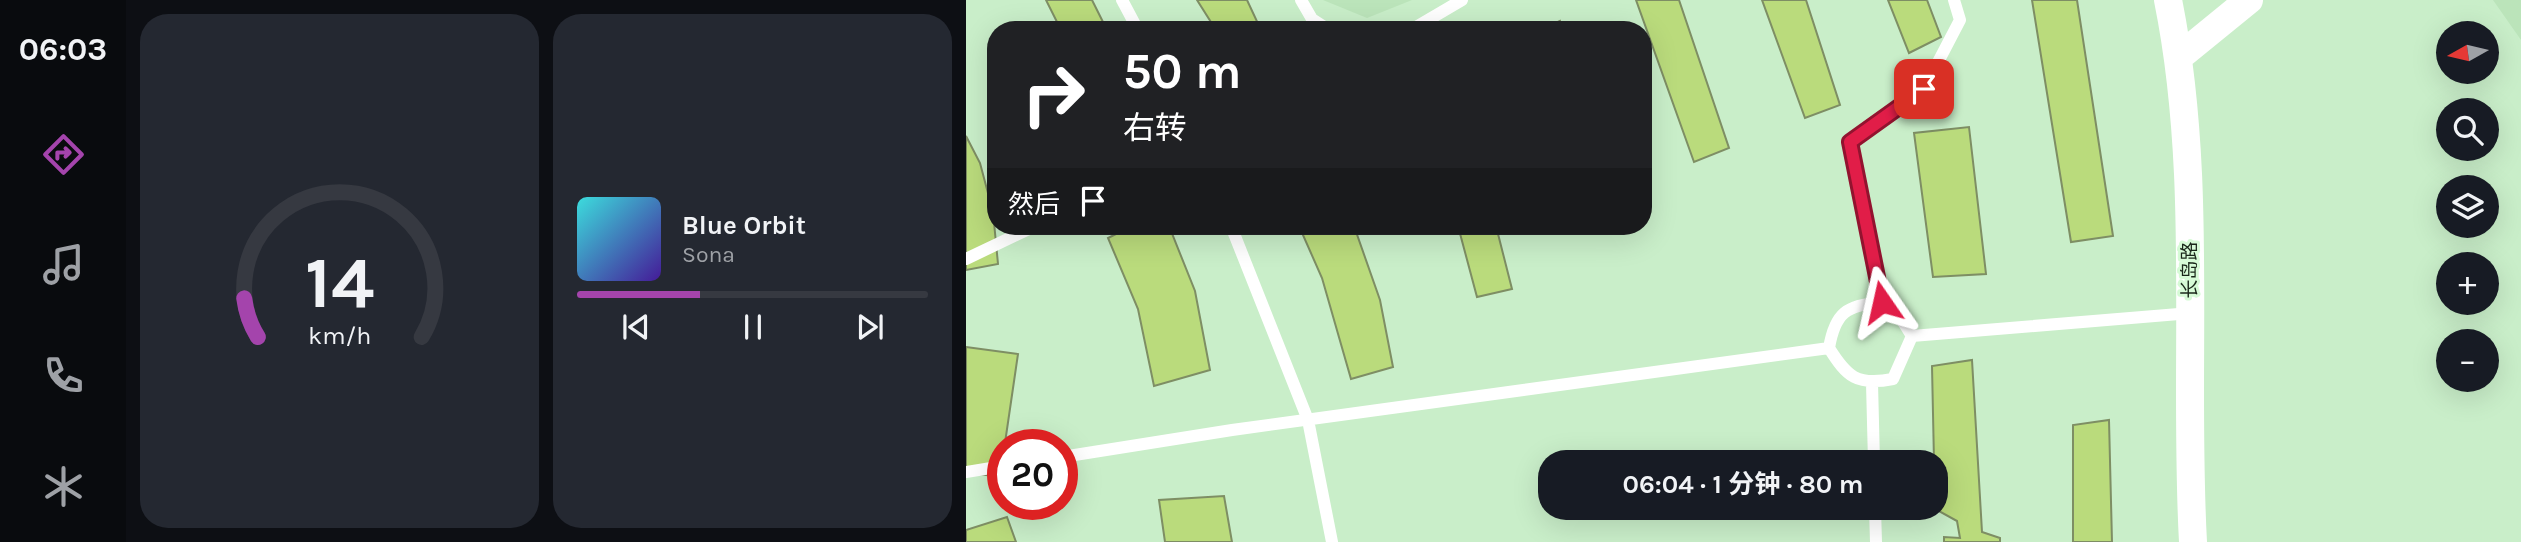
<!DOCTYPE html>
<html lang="zh">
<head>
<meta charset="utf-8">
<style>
	:root { --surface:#171b24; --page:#242831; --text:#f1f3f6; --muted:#9ea1a6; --line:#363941; --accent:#a444ac }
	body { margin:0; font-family:Karla,"Noto Sans SC",sans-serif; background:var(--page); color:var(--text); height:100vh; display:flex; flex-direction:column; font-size:26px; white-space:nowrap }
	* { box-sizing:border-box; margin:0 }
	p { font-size:23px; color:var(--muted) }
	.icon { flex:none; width:38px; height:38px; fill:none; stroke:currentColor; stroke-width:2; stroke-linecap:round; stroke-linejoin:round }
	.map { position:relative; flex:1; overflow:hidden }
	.details { display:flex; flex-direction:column; gap:14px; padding:14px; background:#0d0f14; width:840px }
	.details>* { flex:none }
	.hud { position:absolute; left:21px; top:21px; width:665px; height:214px; border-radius:28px; box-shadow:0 7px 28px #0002; background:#202124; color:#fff; overflow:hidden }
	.needle { width:46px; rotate:262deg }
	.fabs { position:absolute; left:1470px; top:21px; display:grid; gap:14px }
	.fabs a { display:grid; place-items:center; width:63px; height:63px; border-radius:50%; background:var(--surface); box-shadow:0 7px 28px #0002; font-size:35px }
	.speed { position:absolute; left:21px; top:429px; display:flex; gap:14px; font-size:35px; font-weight:700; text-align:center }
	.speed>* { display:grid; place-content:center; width:91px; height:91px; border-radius:50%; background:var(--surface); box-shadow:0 7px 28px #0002; line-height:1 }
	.speed .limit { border:10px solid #d22; background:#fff; color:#111 }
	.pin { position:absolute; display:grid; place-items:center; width:60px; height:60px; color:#fff; margin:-30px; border-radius:14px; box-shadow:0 4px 10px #0006 }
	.me { position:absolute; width:77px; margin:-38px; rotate:349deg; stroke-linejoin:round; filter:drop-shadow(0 0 5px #0008) }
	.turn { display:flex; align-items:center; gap:24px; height:147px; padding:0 21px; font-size:32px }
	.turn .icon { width:91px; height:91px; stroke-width:2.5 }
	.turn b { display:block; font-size:49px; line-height:60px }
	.then { display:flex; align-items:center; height:66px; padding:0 21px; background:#0003; gap:14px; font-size:26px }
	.details .tile { flex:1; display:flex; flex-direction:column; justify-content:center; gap:10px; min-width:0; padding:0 24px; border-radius:28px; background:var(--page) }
	.details .dial { align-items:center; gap:0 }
	.dial svg { height:182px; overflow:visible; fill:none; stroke:var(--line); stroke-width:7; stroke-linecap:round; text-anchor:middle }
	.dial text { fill:var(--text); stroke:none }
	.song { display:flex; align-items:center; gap:21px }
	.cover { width:84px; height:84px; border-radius:10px; background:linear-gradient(135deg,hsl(180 70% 55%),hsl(260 70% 35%)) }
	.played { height:7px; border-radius:4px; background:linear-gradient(90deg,var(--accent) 35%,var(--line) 35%) }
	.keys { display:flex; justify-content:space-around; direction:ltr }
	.details .tiles { flex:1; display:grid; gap:14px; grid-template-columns:repeat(2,1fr) }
	.trip { position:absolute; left:572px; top:450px; width:410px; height:70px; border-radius:28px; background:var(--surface); box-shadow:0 7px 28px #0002; font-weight:700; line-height:70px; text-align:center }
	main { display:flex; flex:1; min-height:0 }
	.dock { display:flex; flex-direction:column; width:126px; justify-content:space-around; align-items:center; background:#090b0e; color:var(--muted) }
	.dock .icon { width:49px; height:49px }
	.dock .on { color:var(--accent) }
	.dock b { font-size:32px; color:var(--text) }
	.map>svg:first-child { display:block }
	.built { fill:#bbe4ba }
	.building { fill:#badb7c; stroke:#7e8e64; stroke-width:2 }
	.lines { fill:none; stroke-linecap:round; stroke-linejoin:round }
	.service { stroke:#fff; stroke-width:12 }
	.tertiary { stroke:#fff; stroke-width:28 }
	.route-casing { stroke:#92132f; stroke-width:18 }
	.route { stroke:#e11d48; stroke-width:12 }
	.labels { text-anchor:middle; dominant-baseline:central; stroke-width:6; stroke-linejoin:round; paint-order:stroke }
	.street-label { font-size:19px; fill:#182618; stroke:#d6fbd6 }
</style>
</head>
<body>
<main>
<nav class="dock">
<b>06:03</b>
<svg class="icon on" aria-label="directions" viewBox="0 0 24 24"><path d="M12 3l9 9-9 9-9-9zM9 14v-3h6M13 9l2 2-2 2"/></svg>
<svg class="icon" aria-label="music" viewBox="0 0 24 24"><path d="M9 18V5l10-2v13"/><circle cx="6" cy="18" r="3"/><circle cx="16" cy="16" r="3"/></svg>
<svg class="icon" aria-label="phone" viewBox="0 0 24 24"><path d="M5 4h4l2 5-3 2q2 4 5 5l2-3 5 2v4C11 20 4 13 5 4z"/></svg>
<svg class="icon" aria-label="climate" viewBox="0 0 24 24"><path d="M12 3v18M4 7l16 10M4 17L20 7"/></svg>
</nav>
<section class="details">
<div class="tiles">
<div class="tile dial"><svg viewBox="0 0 100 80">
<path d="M14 69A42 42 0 1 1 86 69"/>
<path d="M14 69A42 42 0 0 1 8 52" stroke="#a444ac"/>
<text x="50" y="56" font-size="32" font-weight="700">14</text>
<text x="50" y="72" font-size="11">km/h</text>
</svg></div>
<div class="tile">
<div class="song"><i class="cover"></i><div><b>Blue Orbit</b><p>Sona</p></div></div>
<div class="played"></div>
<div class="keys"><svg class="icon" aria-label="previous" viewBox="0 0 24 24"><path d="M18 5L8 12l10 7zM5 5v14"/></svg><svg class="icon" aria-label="pause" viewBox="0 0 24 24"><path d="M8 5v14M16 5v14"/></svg><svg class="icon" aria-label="next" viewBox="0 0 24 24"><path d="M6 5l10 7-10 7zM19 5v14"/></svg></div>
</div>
</div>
</section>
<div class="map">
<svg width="1555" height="542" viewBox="0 0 1555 542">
	<rect width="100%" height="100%" fill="#c9eec9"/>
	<path class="built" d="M357 0H446L401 18Z
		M1527 0H1555V40Z"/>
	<path class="building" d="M80 0H126L141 30H95Z
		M231 0H281L295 30H250Z
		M670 0H713L763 148 728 162Z
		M796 0H840L874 105 839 118Z
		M922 0H961L975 37 943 53Z
		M1066 0H1111L1147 236 1105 242Z
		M594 21 597 30H575Z
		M1003 127 1020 274 967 277 948 133Z
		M0 136 14 163 27 212 32 264 0 270Z
		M166 226H203L229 291 244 370 188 386 172 309 142 238Z
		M333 226H388L414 300 427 367 385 379 356 278Z
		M492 226H530L546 289 511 297Z
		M0 347 52 354 34 477 0 472Z
		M1006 360 1016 532 1034 538V542H978V537L994 538 991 521 969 509 966 366Z
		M1143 420 1146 542H1107V425Z
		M258 496 266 542H199L193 500Z
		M41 517 50 542H0V530Z"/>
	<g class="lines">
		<path class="service" d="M156 0 172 30
			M335 0 346 19 363 30
			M445 30 496 0
			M265 226 342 420 366 542
			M0 259 69 226
			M916 302 884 142 958 89 994 20 988 0
			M916 302 934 317 946 336 927 379C891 386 881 377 863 348 869 313 880 305 916 302Z
			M946 336 1225 313
			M906 383 908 462
			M96 457 266 430 863 348
			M0 472 37 466
			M909 508 910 542"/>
		<path class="tertiary" d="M1202 0C1238 178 1217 362 1227 542
			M1213 57 1283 0"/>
	</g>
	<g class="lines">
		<g class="route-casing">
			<path id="route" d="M916 302 884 142 958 89"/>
		</g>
		<use href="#route" class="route"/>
	</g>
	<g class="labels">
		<g class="street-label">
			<text transform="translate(1224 270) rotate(-90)">长岛路</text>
		</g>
	</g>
</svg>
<div class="fabs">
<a><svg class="needle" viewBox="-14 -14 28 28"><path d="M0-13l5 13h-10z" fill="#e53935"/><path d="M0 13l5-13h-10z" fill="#9ea1a6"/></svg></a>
<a><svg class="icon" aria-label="search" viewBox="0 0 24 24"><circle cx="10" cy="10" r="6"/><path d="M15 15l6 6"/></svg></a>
<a><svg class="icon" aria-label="layers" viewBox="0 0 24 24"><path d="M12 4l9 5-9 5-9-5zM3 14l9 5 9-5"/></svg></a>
<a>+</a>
<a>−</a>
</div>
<div class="speed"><div class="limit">20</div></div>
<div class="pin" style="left:958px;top:89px;background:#d93025"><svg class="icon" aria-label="arrive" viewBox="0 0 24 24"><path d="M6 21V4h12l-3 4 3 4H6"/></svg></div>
<svg class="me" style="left:916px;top:302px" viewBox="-20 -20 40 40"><path d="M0-17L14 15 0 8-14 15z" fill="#e11d48" stroke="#fff" stroke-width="4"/></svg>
<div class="trip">06:04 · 1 分钟 · 80 m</div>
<div class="hud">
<div class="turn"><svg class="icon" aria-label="right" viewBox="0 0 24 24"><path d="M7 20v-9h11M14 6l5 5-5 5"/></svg><div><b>50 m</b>右转</div></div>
<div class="then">然后<svg class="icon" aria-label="arrive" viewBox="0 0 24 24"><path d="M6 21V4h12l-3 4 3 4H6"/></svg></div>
</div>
</div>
</main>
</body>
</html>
